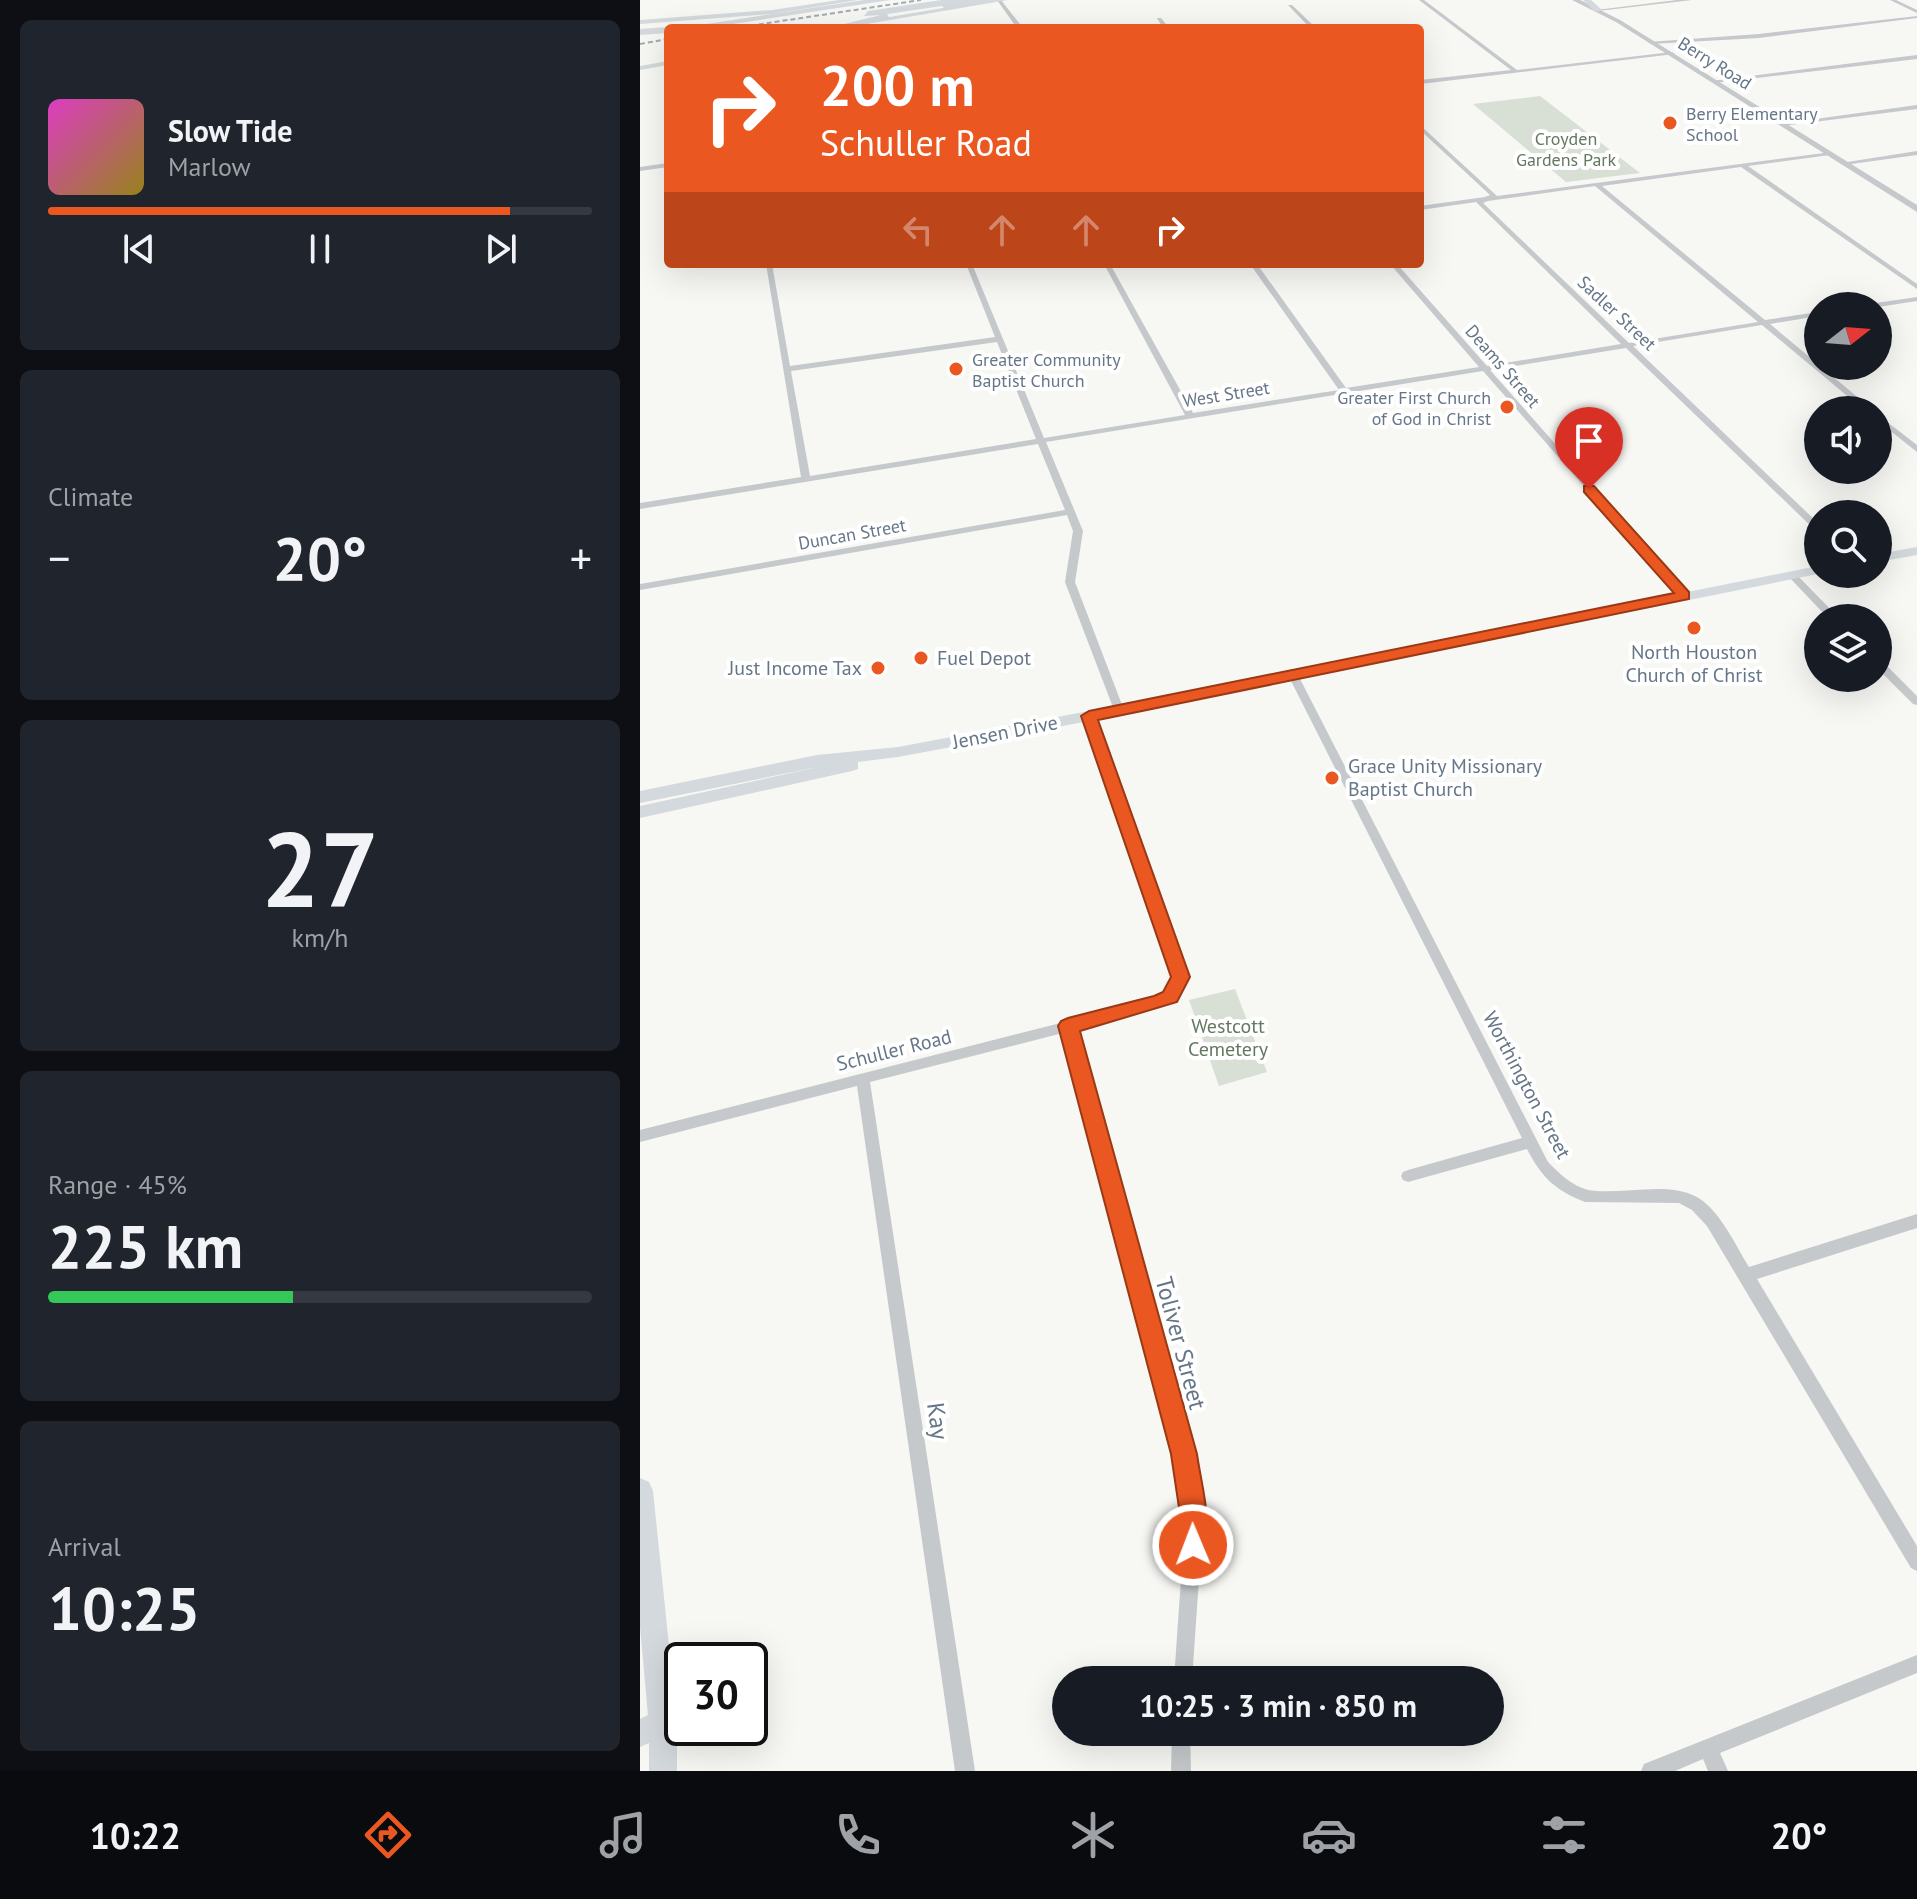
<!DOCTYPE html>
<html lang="en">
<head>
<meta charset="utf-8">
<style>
	:root { --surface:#171b24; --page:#20242c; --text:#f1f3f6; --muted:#9ea1a6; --line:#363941; --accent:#eb5720 }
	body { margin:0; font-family:"PT Sans",sans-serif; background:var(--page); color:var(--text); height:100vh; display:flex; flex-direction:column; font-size:30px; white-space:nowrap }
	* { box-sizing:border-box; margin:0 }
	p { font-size:26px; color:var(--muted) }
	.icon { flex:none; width:44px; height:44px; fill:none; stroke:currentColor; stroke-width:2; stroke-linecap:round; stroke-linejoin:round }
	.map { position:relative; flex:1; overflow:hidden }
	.drawer { display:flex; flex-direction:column; gap:20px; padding:20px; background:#0d0f14; width:640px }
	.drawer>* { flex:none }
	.banner { position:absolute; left:24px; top:24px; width:760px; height:244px; border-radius:8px; box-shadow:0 8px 32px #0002; background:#eb5720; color:#fff; overflow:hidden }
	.needle { width:52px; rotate:73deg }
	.buttons { position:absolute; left:1164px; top:292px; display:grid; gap:16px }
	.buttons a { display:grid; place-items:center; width:88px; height:88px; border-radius:50%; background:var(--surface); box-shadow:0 8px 32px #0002; font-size:40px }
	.speed { position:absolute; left:24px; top:1642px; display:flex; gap:16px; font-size:40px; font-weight:700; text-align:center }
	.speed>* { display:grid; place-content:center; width:104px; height:104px; border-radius:50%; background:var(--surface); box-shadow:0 8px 32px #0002; line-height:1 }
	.speed .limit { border:4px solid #111; border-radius:12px; background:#fff; color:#111 }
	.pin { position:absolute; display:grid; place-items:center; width:68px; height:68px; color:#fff; margin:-82px -34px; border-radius:50% 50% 50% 0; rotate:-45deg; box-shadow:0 0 8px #0007 }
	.pin .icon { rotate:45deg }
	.me { position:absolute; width:88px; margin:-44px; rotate:359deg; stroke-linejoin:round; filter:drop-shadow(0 0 6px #0008) }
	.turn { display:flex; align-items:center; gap:28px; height:168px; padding:0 24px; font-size:36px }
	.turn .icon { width:104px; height:104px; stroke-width:2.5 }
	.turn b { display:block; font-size:56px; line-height:68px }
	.lanes { display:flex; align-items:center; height:76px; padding:0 24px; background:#0003; justify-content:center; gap:40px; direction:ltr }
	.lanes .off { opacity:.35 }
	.big { font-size:60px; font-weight:800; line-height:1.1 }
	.drawer .tile { flex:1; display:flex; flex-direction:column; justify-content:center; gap:12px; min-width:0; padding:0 28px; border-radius:12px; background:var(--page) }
	.drawer .dial { align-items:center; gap:0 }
	.dial b { font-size:104px; line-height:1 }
	.song { display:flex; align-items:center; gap:24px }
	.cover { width:96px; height:96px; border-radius:12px; background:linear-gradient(135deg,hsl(310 70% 55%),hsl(50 70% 35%)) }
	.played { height:8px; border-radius:4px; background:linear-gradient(90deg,var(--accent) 85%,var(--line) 85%) }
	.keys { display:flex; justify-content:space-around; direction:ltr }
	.heat { display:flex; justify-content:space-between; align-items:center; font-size:44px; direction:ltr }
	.charge { height:12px; border-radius:6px; background:linear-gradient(90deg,#34c759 45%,var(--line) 0) }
	.trip { position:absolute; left:412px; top:1666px; width:452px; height:80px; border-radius:40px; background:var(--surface); box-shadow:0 8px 32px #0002; font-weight:800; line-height:80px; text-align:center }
	.dock { display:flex; height:128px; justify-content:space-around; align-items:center; background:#090b0e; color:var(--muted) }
	.dock .icon { width:56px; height:56px }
	.dock .current { color:var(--accent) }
	.dock b { font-size:36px; color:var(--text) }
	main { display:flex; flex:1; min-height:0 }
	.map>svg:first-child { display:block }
	.green { fill:#d8dfd5 }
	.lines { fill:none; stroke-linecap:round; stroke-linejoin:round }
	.minor { fill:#c5c9cc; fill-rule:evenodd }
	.tertiary { fill:#c5c9cc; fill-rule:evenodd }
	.secondary { fill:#d4d9dd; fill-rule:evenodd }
	.motorway { fill:#d4d9dd; fill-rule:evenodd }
	.rail { stroke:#a5abb1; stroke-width:2; stroke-dasharray:5 3; stroke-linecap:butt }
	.route { fill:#eb5720; stroke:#993915; stroke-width:2 }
	.poi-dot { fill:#eb5720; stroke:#fff; stroke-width:3 }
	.labels { text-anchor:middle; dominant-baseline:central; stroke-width:8; stroke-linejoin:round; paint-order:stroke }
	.far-street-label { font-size:18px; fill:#657687; stroke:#fff }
	.far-poi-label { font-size:18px; fill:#657687; stroke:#fff; text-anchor:start }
	.far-park-label { font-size:18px; fill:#647860; stroke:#fff }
	.poi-label { font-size:20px; fill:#657687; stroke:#fff; text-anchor:start }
	.street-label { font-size:20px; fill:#657687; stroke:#fff }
	.park-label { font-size:20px; fill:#647860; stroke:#fff }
	.near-street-label { font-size:24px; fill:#657687; stroke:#fff }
</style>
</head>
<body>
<main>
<section class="drawer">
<div class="tile">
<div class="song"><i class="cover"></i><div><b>Slow Tide</b><p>Marlow</p></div></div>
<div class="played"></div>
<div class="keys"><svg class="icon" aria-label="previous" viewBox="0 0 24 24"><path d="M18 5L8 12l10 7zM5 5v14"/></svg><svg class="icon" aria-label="pause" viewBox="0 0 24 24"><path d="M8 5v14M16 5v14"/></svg><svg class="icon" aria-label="next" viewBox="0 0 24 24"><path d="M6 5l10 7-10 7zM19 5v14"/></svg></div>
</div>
<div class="tile"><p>Climate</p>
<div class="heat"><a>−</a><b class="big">20°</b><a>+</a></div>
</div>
<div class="tile dial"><b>27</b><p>km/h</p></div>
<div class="tile"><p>Range · 45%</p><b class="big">225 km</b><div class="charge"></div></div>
<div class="tile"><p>Arrival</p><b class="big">10:25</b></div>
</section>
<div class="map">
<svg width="1277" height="1771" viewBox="0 0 1277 1771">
	<rect width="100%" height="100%" fill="#f7f7f4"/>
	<path class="green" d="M900 96 1000 173 926 182 833 104Z
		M595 989 627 1072 579 1086 549 1000Z"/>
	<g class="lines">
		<path class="minor" d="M357 0H361L383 28H377Z
			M779 0H784L877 70 1032 52 1035 54 780 84V80L871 70Z
			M1037 0H1052L958 11 956 10Z
			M1250 0H1256L1277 10V13Z
			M648 5H652L676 28H670Z
			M1277 16V18L1119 38 1011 44 1008 42 1119 34Z
			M517 18H521L529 28H523Z
			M1277 55V59L1074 83 1071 81Z
			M1277 105V109L1142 126 1139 124Z
			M780 125 857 196 1192 152 1190 155 1108 166 1277 284V289L1101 167 962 186 1125 320 1178 312V316L1130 324 1233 410H1224L1122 325 993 346 1178 523V531L1175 530 986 348 850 370 1047 593 1049 595 1044 598 1041 597 843 371 406 442 443 531 435 582 484 710 479 713 474 710 425 582 433 531 427 515 0 590V584L425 510 398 444 0 509V503L161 477 126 264H132L150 366 355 337 326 264H332L404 438 545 415 464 264H470L553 413 699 390 610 264H617L706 388 839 367 750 264H757L847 366 981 344 836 202 780 210V206L845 197 850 195 780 130ZM955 186 1118 322 989 343 843 203 848 201ZM357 342 396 439 170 476 151 371Z
			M1277 151V155L1204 165 1201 163Z
			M28 163V167L0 171V167Z
			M1277 297V301L1238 307 1225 306 1229 304Z
			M1238 415 1277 445V452L1238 421Z
			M1152 572 1155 573 1199 618H1188L1149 577V573Z
			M1238 660 1242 661 1277 696V705L1273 704 1238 669Z
			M653 672 658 675 908 1162C919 1173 932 1186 948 1190 982 1196 1034 1178 1063 1201 1083 1217 1096 1246 1109 1267L1277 1214V1228L1117 1279 1277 1546V1571L1271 1568 1067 1226 1052 1210 1039 1203 945 1202C915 1190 902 1178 887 1149L768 1182 763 1180 761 1176 763 1172 768 1170 882 1138 648 675Z
			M449 713 454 716 545 972C545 989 537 999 523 1007L435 1029 558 1485 563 1521 552 1680H534L545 1521 542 1485 423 1033 230 1082 335 1771H315L217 1086 0 1142V1130L515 999C529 991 534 982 532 965L444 716Z
			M1277 1655V1673L1080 1753 1088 1771H1068L1063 1759 1035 1771H1001L1004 1764Z
			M532 1732H550L551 1771H531Z"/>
		<path class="tertiary" d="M932 0H940L980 20 1277 205V212L976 22Z"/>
		<path class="secondary" d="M199 0H218L132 14 0 24V20L132 10Z
			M350 0H368L203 28H185Z
			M943 0H951L962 10 955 12Z
			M28 61V65L0 70V66Z
			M1277 547V555L1238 562V554Z
			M1178 566V574L449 721 258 757 218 762V769L212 771 0 818V806L183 766 0 803V791L177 755 258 747 449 711Z
			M0 1478 9 1482 13 1491 37 1723V1771H9V1743L0 1747V1719L8 1715 0 1627Z"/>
		<path class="motorway" d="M224 0H250L67 28H40Z
			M301 0H353L306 10 302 6 247 14 250 19 206 28 196 26 241 15 224 16 228 11Z
			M28 28V33L0 35V29L28 27 32 28Z"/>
		<path class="rail" d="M95 28 281 0
			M0 44 28 39"/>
	</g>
	<path class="route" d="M944 486H954L1049 592V599L458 720 550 977 537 1002 440 1031 557 1454C561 1484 574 1524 562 1554L553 1558 544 1554 540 1545 541 1521 531 1454 418 1026 421 1021 428 1018 514 996 523 992 531 977 441 716 449 711 1034 593 944 492Z"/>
	<g class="poi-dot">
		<circle cx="1030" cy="123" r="8"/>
		<circle cx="316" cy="369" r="8"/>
		<circle cx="867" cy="407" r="8"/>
		<circle cx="1054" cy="628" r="8"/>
		<circle cx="281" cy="658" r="8"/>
		<circle cx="238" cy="668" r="8"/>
		<circle cx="692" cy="778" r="8"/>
	</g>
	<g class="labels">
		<g class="far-street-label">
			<text transform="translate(1075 63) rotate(32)">Berry Road</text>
			<text transform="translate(977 313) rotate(43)">Sadler Street</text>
			<text transform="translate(863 366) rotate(49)">Deams Street</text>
			<text transform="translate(586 394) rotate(-9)">West Street</text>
			<text transform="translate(212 534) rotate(-10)">Duncan Street</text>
		</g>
		<g class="far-poi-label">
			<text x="1046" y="113">Berry Elementary<tspan x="1046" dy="21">School</tspan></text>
			<text x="332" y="359">Greater Community<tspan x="332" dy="21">Baptist Church</tspan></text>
			<text x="851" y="397" text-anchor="end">Greater First Church<tspan x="851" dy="21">of God in Christ</tspan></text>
		</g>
		<g class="far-park-label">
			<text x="926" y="138">Croyden<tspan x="926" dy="21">Gardens Park</tspan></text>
		</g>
		<g class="poi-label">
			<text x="1054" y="652" text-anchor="middle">North Houston<tspan x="1054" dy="23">Church of Christ</tspan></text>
			<text x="297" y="658">Fuel Depot</text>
			<text x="222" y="668" text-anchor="end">Just Income Tax</text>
			<text x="708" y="766">Grace Unity Missionary<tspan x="708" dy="23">Baptist Church</tspan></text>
		</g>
		<g class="street-label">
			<text transform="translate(365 732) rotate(-11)">Jensen Drive</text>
			<text transform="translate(254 1050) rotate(-14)">Schuller Road</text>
			<text transform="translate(887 1085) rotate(62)">Worthington Street</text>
		</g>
		<g class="park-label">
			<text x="588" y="1026">Westcott<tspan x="588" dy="23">Cemetery</tspan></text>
		</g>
		<g class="near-street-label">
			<text transform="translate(541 1343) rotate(75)">Toliver Street</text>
			<text transform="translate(298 1421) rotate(82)">Kay</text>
		</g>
	</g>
</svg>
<div class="buttons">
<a><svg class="needle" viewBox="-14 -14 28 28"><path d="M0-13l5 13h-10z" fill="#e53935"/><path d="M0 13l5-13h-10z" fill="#9ea1a6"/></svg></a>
<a><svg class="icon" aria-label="sound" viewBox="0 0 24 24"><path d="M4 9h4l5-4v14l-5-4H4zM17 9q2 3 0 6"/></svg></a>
<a><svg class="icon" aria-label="search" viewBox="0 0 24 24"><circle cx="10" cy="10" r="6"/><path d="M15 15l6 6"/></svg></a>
<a><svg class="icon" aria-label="layers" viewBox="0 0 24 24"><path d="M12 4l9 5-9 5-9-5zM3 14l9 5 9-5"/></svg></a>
</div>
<div class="speed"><div class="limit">30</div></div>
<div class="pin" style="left:949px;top:489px;background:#d93025"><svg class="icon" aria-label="arrive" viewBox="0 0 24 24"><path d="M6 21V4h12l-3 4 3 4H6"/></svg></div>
<svg class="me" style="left:553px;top:1545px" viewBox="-20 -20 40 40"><circle r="17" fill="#eb5720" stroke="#fff" stroke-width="3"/><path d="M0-11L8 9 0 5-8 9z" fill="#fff"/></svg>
<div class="trip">10:25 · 3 min · 850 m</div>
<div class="banner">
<div class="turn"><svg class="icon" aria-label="right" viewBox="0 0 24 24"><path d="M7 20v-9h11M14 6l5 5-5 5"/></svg><div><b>200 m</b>Schuller Road</div></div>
<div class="lanes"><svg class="icon off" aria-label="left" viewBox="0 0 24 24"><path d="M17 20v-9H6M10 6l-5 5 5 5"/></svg><svg class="icon off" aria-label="ahead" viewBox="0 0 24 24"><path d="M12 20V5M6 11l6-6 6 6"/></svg><svg class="icon off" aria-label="ahead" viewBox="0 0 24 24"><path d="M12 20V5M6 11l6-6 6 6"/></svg><svg class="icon" aria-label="right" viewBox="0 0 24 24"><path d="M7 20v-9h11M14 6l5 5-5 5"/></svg></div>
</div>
</div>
</main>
<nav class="dock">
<b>10:22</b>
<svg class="icon current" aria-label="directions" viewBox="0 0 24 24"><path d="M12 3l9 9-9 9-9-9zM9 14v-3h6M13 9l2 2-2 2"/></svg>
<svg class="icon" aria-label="music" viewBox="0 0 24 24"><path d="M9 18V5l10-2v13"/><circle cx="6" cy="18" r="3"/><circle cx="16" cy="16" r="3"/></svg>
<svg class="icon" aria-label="phone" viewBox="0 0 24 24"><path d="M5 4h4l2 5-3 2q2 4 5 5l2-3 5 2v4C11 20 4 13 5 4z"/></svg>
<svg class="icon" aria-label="climate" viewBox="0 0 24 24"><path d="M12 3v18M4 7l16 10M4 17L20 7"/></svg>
<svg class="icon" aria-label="car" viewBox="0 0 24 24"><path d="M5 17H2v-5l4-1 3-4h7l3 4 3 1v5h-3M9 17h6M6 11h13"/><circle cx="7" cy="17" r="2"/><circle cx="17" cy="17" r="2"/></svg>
<svg class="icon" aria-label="filters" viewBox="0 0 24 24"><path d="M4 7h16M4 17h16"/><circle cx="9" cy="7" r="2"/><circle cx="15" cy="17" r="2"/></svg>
<b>20°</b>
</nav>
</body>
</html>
